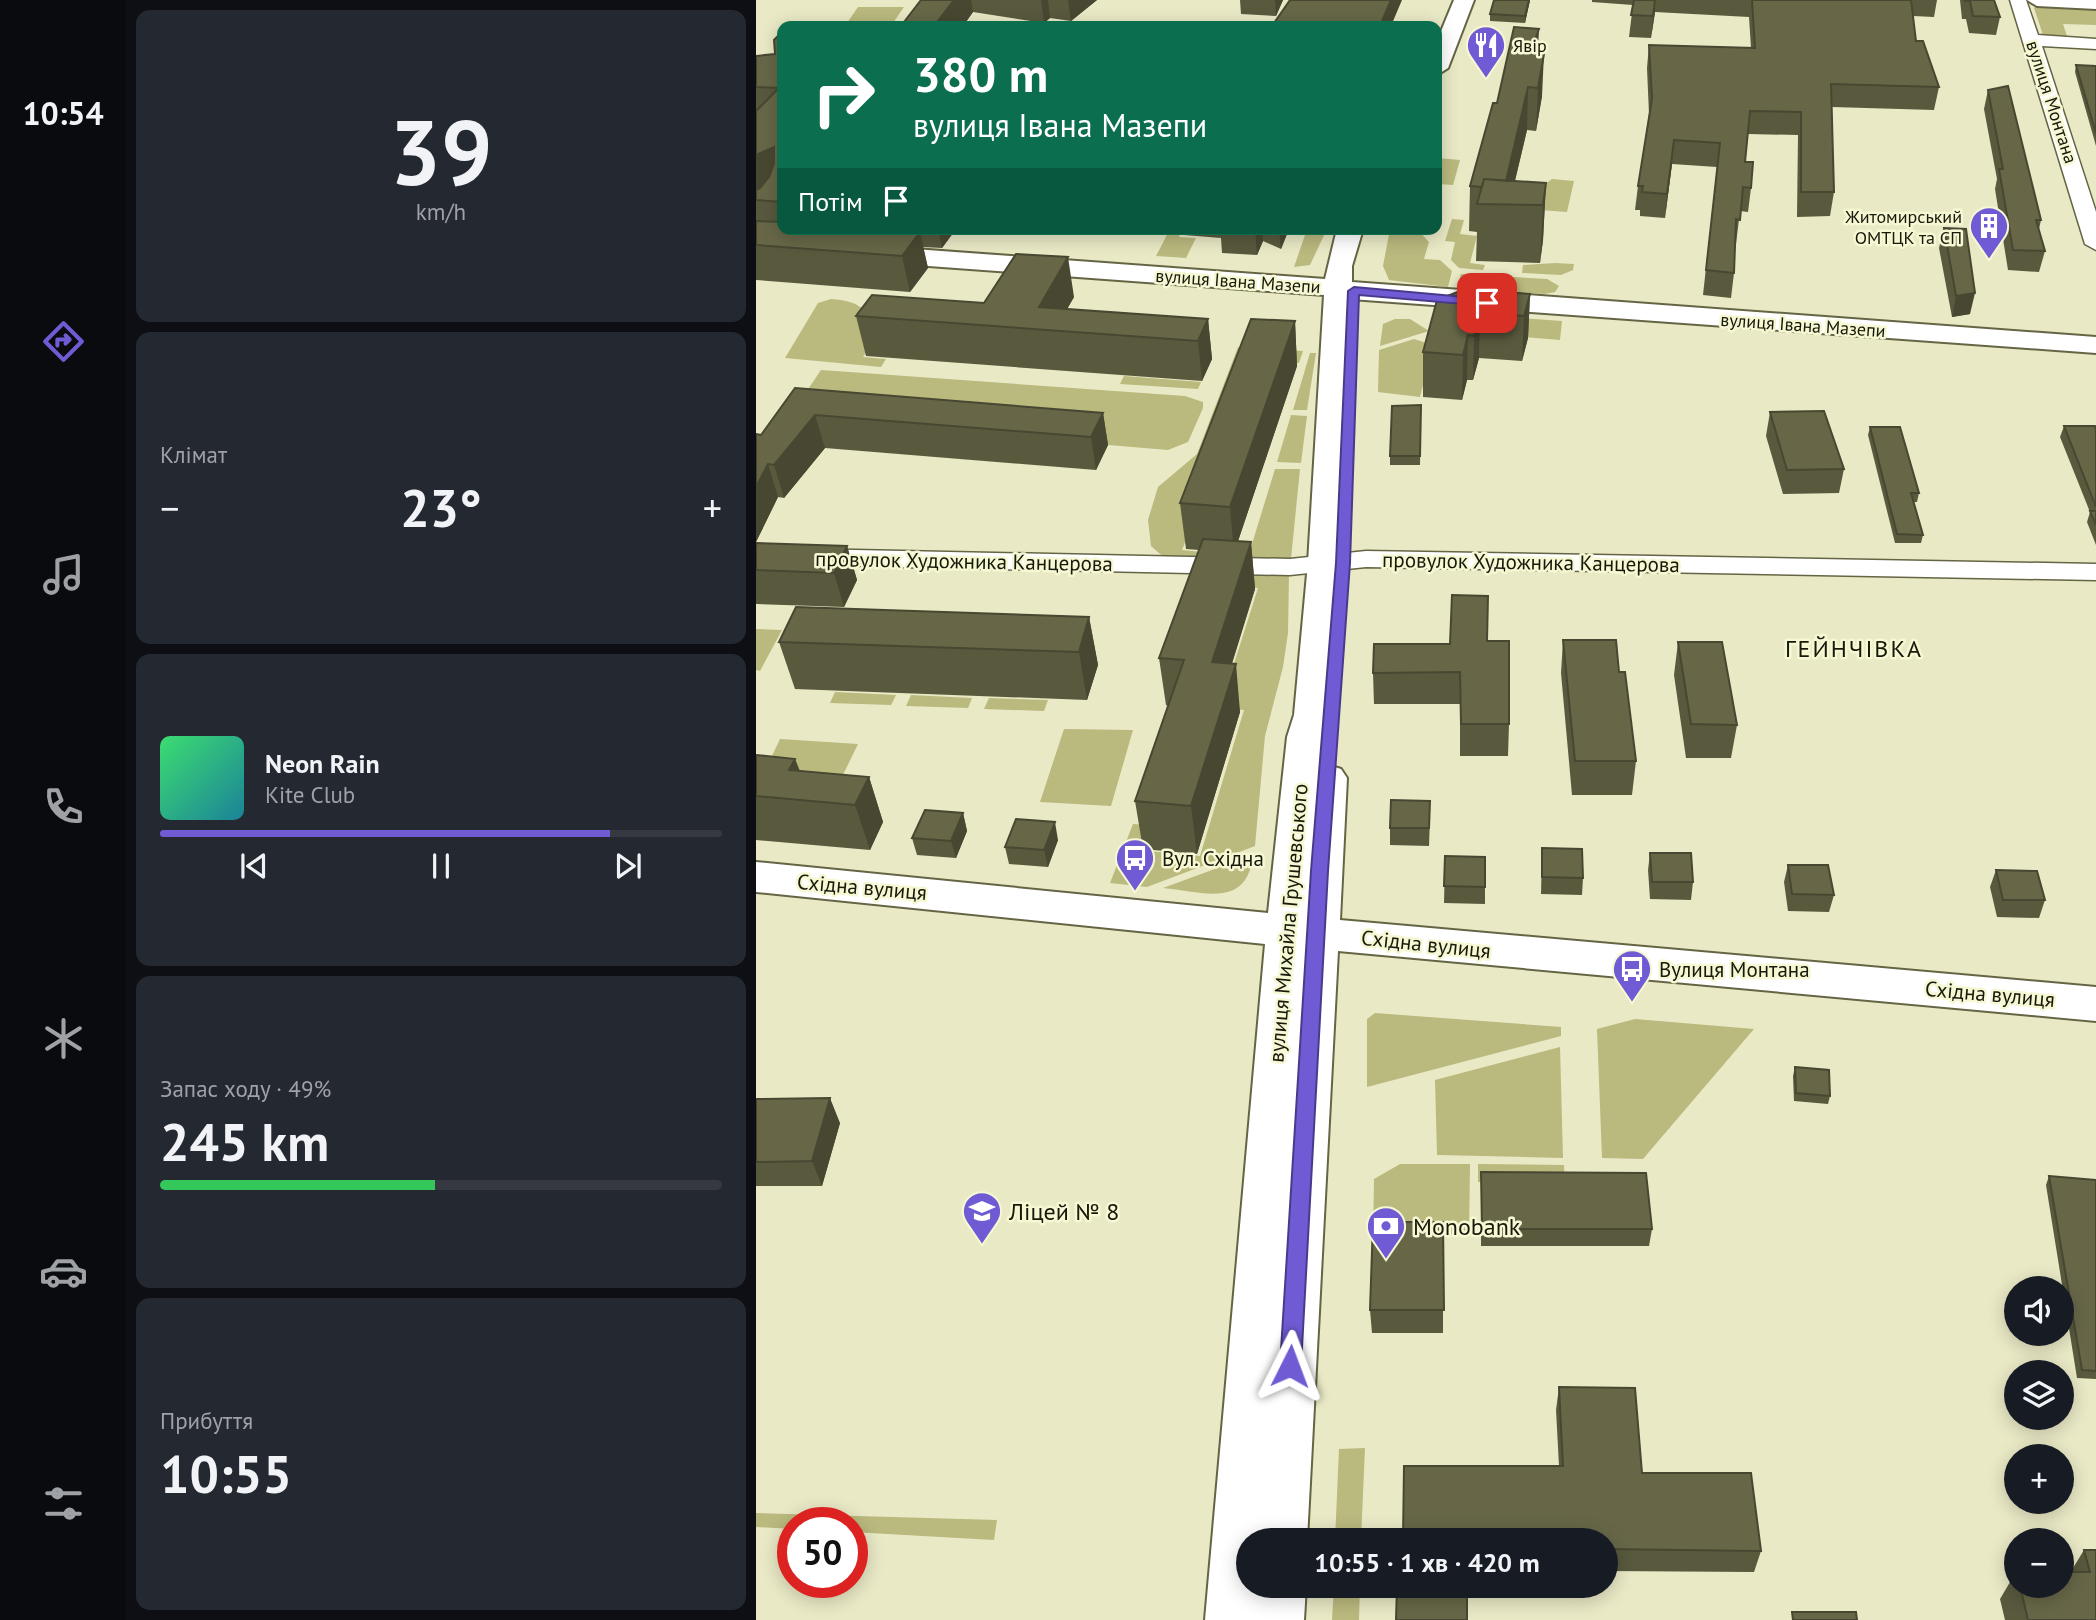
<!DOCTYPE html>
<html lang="uk">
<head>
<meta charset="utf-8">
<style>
	:root { --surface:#171b24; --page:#242831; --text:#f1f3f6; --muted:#9ea1a6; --line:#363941; --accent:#715bd5 }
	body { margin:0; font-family:"PT Sans",sans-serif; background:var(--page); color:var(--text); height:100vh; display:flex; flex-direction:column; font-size:26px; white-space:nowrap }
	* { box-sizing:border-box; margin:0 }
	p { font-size:23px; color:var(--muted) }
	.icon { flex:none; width:38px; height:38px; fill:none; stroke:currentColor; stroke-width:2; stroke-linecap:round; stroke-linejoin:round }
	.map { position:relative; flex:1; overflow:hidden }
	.drawer { display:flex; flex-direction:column; gap:10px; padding:10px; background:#0d0f14; width:630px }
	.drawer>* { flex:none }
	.hud { position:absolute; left:21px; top:21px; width:665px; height:214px; border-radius:14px; box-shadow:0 4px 18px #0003; background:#0b6e4f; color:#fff; overflow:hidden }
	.tools { position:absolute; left:1248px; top:1276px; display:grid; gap:14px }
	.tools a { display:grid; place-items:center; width:70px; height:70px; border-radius:50%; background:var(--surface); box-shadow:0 4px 18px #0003; font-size:35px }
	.speed { position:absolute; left:21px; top:1507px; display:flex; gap:14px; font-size:35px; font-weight:700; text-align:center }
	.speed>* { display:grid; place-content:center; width:91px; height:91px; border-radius:50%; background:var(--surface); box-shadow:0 4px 18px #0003; line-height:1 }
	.speed .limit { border:10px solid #d22; background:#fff; color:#111 }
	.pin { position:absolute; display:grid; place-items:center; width:60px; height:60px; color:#fff; margin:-30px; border-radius:14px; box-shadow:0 4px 10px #0006 }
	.me { position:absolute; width:77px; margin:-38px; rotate:3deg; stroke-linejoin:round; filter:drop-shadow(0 0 5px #0008) }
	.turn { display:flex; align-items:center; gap:24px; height:147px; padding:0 21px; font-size:32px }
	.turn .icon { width:91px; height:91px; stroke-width:2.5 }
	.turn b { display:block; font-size:49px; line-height:60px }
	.then { display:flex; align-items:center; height:66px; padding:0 21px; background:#0003; gap:14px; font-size:26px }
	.big { font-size:52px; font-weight:700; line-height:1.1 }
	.drawer .card { flex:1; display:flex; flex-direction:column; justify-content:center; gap:10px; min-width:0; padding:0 24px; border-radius:14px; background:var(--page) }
	.drawer .dial { align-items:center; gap:0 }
	.dial b { font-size:91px; line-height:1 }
	.song { display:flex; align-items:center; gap:21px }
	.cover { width:84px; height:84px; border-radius:10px; background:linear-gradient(135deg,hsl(140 70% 55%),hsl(190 70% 35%)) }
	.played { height:7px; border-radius:4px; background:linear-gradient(90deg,var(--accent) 80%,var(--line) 80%) }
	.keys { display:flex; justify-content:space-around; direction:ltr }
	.heat { display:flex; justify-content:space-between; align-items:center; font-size:38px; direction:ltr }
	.charge { height:10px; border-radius:5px; background:linear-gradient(90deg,#34c759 49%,var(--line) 0) }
	.trip { position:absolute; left:480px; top:1528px; width:382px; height:70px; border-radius:35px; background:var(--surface); box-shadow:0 4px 18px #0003; font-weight:700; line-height:70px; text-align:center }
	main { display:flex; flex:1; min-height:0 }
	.dock { display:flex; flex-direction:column; width:126px; justify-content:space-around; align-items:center; background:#090b0e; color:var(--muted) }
	.dock .icon { width:49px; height:49px }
	.dock .current { color:var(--accent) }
	.dock b { font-size:32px; color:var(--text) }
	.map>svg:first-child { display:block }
	.green { fill:#bab97e }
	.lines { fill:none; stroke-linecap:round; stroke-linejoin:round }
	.minor-casing { stroke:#656545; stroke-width:3 }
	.tertiary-casing { stroke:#656545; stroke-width:4 }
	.secondary-casing { stroke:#656545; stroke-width:4 }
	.minor { fill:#fff; fill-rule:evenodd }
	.tertiary { fill:#fff; fill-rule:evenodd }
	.secondary { fill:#fff; fill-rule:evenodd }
	.wall { fill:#59593e }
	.shaded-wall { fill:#484832 }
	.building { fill:#676748; stroke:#484832; stroke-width:2 }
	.route { fill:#715bd5; stroke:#493b8a; stroke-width:2 }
	.labels { text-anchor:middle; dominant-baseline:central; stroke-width:5; stroke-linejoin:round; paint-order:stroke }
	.far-poi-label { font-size:18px; fill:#18180b; stroke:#f6f7d3; text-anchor:start }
	.far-street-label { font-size:18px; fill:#18180b; stroke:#f6f7d3 }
	.street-label { font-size:21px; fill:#18180b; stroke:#f6f7d3 }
	.poi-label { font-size:21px; fill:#18180b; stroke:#f6f7d3; text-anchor:start }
	.quarter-label { font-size:24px; letter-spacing:2px; fill:#18180b; stroke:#f6f7d3 }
	.near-poi-label { font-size:24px; fill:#18180b; stroke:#f6f7d3; text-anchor:start }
</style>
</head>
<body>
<main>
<nav class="dock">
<b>10:54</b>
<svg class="icon current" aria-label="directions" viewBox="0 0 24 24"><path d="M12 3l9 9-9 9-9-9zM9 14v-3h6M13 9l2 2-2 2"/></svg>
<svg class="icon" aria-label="music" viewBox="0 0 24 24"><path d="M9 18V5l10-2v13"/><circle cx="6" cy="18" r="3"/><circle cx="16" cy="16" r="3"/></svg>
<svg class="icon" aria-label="phone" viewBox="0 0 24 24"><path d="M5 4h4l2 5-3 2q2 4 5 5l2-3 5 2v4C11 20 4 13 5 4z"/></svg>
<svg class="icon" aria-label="climate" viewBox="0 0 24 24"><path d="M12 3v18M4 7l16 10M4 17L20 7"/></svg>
<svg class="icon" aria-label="car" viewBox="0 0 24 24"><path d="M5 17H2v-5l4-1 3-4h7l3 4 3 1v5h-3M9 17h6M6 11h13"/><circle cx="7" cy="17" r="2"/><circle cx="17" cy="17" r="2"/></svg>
<svg class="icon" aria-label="filters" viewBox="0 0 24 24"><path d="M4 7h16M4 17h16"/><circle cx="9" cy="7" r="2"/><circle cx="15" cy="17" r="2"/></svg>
</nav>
<section class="drawer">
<div class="card dial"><b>39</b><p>km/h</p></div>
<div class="card"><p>Клімат</p>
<div class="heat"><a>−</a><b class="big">23°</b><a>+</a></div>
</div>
<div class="card">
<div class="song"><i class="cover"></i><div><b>Neon Rain</b><p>Kite Club</p></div></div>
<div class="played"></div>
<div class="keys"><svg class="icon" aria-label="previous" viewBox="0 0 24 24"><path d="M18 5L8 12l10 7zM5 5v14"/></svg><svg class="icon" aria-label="pause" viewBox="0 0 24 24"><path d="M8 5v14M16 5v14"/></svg><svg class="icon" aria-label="next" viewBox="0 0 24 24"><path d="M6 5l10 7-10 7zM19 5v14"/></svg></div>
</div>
<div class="card"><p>Запас ходу · 49%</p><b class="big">245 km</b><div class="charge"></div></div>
<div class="card"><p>Прибуття</p><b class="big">10:55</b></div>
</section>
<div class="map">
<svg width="1340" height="1620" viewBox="0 0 1340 1620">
	<rect width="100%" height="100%" fill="#e9e9c6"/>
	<path class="green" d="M102 7H148L135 26H89Z
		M1281 7 1340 10V25L1307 24 1312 39 1287 35 1278 8Z
		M681 158 704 160 697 185 681 184Z
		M796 179 818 181 811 212 784 210 789 184Z
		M696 219 708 220 704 234 721 236 714 263 729 265 727 270 703 268 695 260 699 242 689 241Z
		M414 229H426L423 237 440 238 430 258 400 256Z
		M555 229H571L554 265 538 267 550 232Z
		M634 229H661L673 242 668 259 684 260 696 271 692 287 633 280 627 266Z
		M799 263 818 264 817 270 805 275 766 273 767 265Z
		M705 274 791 279 803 286 799 292 788 294 701 288Z
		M75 299C103 301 111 308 123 334L107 357 130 359 125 367 29 358 62 303Z
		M735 316 806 321 804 340 706 332Z
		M639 319H654L673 331 624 346 627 324Z
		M658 339 677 345 664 397 622 392 623 350Z
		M482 347 547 351 543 363 500 361 426 550 477 555 475 562 413 559 404 554 395 546 392 520 402 487 441 454Z
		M554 353H560L551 410H537Z
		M65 370 429 396 447 402V408L432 442 412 450 46 419 17 441Z
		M368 376 445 382 442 389 364 384Z
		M535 415 551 416 545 463 521 462Z
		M519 469H544L535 559 492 557Z
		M451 575H533L532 633 527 667 509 736 499 846 391 887 354 883 377 824 391 825 382 850 444 856 488 710 464 708 502 588 449 584Z
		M0 629 26 630 4 671 0 670Z
		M79 692 140 695 135 705 74 703Z
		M155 695 216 698 212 708 150 706Z
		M233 698 292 700 288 711 228 709Z
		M308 729 377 730 355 806 284 802Z
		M24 739 102 744 83 783 7 775Z
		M497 855C491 909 448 892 407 888Z
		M619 1013 805 1027V1036L611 1087V1019Z
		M879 1019 998 1029 887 1159 846 1158 841 1029Z
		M804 1047 807 1158 681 1155 679 1080Z
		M644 1164H714L713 1234 617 1235 618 1179Z
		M722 1164 808 1165 809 1184 722 1182Z
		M609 1448 605 1540H579L583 1449Z
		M0 1513 241 1520 238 1540 96 1532V1522H37V1529L0 1527Z
		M578 1586H604L603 1620H576Z"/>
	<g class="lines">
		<g class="minor-casing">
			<path id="minor" d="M1254 0H1270L1282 35 1340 39V49L1286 46 1340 212V250L1329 244Z
				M0 548 534 559 610 551 1340 564V580L610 567 534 575 0 564Z"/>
		</g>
		<g class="tertiary-casing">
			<path id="tertiary" d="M1271 0H1340V9L1281 6Z"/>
		</g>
		<g class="secondary-casing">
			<path id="secondary" d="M698 0H718L692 68 681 75V41Z
				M581 229H607L596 266V282L1340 337V353L595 299 586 563 574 715 567 737 565 767 572 765 585 769 591 778 584 920 1340 987V1021L582 951 551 1540H492V1586H550L548 1620H449L509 944 0 892V862L512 913 531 737 538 715 552 563 568 295 117 262 108 260 104 254 108 248 117 246 569 279Z"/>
		</g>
		<use href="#minor" class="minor"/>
		<use href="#tertiary" class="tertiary"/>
		<use href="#secondary" class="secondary"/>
	</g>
	<path class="wall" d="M165 0H341L315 21 294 18 288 23 217 12 207 26H145Z
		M484 0H527L520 16 485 14Z
		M738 0H774L769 23 734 21V14Z
		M836 0H1181L1178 17 1157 16 1160 41 1183 87 1178 110 1076 107 1078 192 1074 216 1041 217 1042 135 992 134 989 162 995 188 992 212 984 211 980 244H979L978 273 975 298 947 295 961 167 916 164 909 218 884 216V210H879L882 186 893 114 891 68 893 45 995 48 993 17 899 12 895 38 873 37 877 5 836 2Z
		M1204 0H1238L1244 17 1240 35 1213 33 1210 19H1206Z
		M26 32V229H200L186 248 167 247 172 268 154 292 0 280V56L19 54Z
		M782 54 786 96 780 131 771 130 759 181 790 183 787 240 784 263 720 261 721 232 713 231 714 186 741 103Z
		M1320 65 1340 66V146L1319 72Z
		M1232 90 1285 220 1283 229 1289 251 1283 272 1252 270 1239 189 1241 179 1228 109Z
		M1188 228 1214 314 1196 317 1183 248Z
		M427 229H533L525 249 507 241 501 255 466 253 465 238 428 235Z
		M774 294 772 338 766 361 723 358 717 380H711L706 400 667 397V352L681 300Z
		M318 297 311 309 452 319 456 359 446 381 110 356 100 316 228 303Z
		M539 321 541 366 482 541 495 542 499 589 476 664 484 712 441 854 387 849 379 801 412 706 410 705 403 658 443 550 430 549 424 503Z
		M39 388 347 413 352 445 340 470 69 448 28 498 22 497 0 542 5 435Z
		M665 405 664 465H634V456Z
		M1014 412 1088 469 1083 493 1027 494 1010 436Z
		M1308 426 1340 430V545L1331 522 1334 512 1304 437Z
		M1114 427 1163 493 1161 502H1157L1167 535 1165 543H1139L1112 435Z
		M0 543 91 546 101 580 88 607 0 604Z
		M333 617 342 665 331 700 39 689 23 642Z
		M807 640 863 672 880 761 876 795H816L805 673Z
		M731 641 753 724 752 756H704V704H618L617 673 694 644Z
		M922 642 981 725 975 758H930L918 675Z
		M0 755 39 759 44 771 113 777 127 822 114 850 0 840Z
		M207 813 211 831 200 858 161 855 156 838Z
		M674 818 673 846 634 845V828Z
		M302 840 292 867 253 864 249 847Z
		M786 848 827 878 826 895 785 894Z
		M894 853 937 882 935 900 894 899 892 870Z
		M689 856 729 857V904L688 903Z
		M1032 865 1078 895 1073 912 1032 911 1028 882Z
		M1240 870 1289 900 1283 918 1241 917 1234 887Z
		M1039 1067 1074 1096 1072 1104 1038 1101 1037 1076Z
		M0 1099 84 1123 66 1186H0Z
		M725 1172 896 1229 893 1246H725Z
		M1293 1176 1340 1180V1379L1321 1378 1290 1185Z
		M687 1222V1333H616L614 1310Z
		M803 1387 886 1473 1005 1551 998 1572 849 1571V1540L803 1466 800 1410Z
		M1328 1550H1340V1620H1249L1244 1599 1260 1572V1586H1306Z"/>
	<path class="shaded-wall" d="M198 0H215L217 12 207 26H178Z
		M285 0H292L294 18 288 23Z
		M312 0H341L315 21Z
		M519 0H527L520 16Z
		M635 0H646L635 26H624Z
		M773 0H774L769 23V16Z
		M899 0V12L895 38 897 16Z
		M783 29 781 70 772 87 771 130 753 205 748 188 774 53Z
		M788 54 786 96 780 131 782 88Z
		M918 140 916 164 909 218 911 194Z
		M18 147 26 177 0 200V157L2 154Z
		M790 183 787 240 784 263 787 205Z
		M182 229H200L186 248Z
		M499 229H506L507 241 501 255Z
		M523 229H533L525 249Z
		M164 232 172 268 154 292 146 256Z
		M312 257 318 297 299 330 283 307Z
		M1219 293 1214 314 1196 317 1200 296Z
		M774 294 772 338 766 361 768 316Z
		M724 313 723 358 717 380 718 336Z
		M452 319 456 359 446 381 442 341Z
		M539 321 541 366 478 553 474 507Z
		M712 335 711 380 706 400 707 355Z
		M347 413 352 445 340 470 335 437Z
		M59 415 69 448 28 498 18 465Z
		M12 464 22 497 0 542V487Z
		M495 542 499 589 461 710 456 662Z
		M91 546 101 580 88 607 78 573Z
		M333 617 342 665 331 700 323 652Z
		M480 664 484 712 441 854 435 806Z
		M39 759 54 800 33 770Z
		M113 777 127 822 114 850 99 805Z
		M207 813 211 831 200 858 195 841Z
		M299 822 302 840 292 867 288 850Z
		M74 1098 84 1123 66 1186 56 1161Z"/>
	<path class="building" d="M165 0H198L178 26H145Z
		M534 0H635L624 26H516Z
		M738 0H773L769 16 734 14Z
		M878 0H899L897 16 875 15Z
		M996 0H1155L1160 41H1167L1183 87 1075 84 1078 192H1045V112L994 111 989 162H997L995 188 987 187 984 220 980 219 978 273 950 270 964 143 918 140 911 194 886 192 887 186H882L896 99 893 45 999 48Z
		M1209 0H1238L1244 17 1217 16 1214 1H1209Z
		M371 24 415 26H371Z
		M758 27 783 29 774 53 788 54 782 88 772 87 750 181 728 179 726 187 714 186 737 103H741Z
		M26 32V202L0 200V190L4 188 13 177 18 163V147L2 154 0 157V111L23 88 0 87V56L19 54 18 40Z
		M1320 65 1340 66V133Z
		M1252 86 1285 220H1280L1289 251 1257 250 1243 169H1247L1232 90Z
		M728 179 790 183 787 205 721 204Z
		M0 221 26 222V229H120L164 232 146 256 0 245Z
		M1188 228 1210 229 1219 293 1200 296Z
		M260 254 312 257 283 307 452 319 442 341 100 316 116 295 228 303Z
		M709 289 774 294 768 316 724 313 718 336 712 335 707 355 667 352 681 300Z
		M495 319 539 321 474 507 424 503Z
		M39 388 347 413 335 437 59 415 18 465 12 464 0 487V434L5 435Z
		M665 405 664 456H634L636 406Z
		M1068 411 1088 469 1031 470 1014 412Z
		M1308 426H1339L1340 430V507Z
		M1114 427H1144L1163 493H1155L1167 535 1141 534Z
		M1334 511H1340V525Z
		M447 539 495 542 456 662 480 664 435 806 379 801 428 660 403 658Z
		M0 543 91 546 78 573 0 570Z
		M696 595 732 596 731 641H753V724H705L704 672 617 673 618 644H694Z
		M40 607 333 617 323 652 23 642Z
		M807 640H860L863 672H869L880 761H819Z
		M922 642H966L981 725 935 724Z
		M0 755 39 759 33 770 113 777 99 805 0 796Z
		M635 800 674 801 673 828H634Z
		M169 810 207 813 195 841 156 838Z
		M260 819 299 822 288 850 249 847Z
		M786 848 826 849 827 878 786 877Z
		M894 853H935L937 882H896Z
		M689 856 729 857V887L688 886Z
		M1032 865H1072L1078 895 1036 894Z
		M1240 870 1281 871 1289 900H1247Z
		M1039 1067 1073 1070 1074 1096 1040 1093Z
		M74 1098 56 1161 0 1162V1099Z
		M725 1172 890 1173 896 1229H726Z
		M1293 1176 1340 1180V1371L1326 1370Z
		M617 1222H687L688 1310H614Z
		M803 1387 879 1388 886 1473H995L1005 1551 849 1549V1540H647L648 1466H807Z
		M1328 1550H1340V1620H1272L1264 1586H1306V1572H1334Z
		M641 1586H711V1620H640Z
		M1036 1612H1100L1101 1620H1037Z"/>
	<path class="route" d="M598 287 731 299 736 303 731 306 603 295 594 563 572 871 545 1366 542 1373 534 1376 527 1373 524 1366 555 871 580 563 592 291Z"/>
	<defs>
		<g id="restaurant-pin" transform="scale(2.0125)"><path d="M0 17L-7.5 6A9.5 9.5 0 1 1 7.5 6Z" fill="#715bd5" stroke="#f6f7d3"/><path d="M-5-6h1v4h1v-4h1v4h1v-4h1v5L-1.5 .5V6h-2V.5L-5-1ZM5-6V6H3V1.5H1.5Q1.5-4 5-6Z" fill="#fff"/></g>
		<g id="building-pin" transform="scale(2.0125)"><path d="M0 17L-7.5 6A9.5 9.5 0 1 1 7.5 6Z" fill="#715bd5" stroke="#f6f7d3"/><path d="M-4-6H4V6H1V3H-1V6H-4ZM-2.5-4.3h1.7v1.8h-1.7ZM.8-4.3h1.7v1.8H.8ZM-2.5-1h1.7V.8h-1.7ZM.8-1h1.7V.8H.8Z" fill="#fff"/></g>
		<g id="bus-pin" transform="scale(2.0125)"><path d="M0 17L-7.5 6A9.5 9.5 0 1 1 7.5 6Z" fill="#715bd5" stroke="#f6f7d3"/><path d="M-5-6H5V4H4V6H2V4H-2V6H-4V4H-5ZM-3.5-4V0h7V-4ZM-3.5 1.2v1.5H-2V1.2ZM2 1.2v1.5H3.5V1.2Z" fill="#fff"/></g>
		<g id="school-pin" transform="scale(2.0125)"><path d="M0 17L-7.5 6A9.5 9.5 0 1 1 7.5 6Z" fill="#715bd5" stroke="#f6f7d3"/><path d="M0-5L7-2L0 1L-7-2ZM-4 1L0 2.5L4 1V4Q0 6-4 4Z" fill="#fff"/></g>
		<g id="bank-pin" transform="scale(2.0125)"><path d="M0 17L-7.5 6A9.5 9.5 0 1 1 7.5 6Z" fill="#715bd5" stroke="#f6f7d3"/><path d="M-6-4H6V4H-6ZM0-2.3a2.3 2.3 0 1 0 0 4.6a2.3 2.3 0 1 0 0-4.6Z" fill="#fff"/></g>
	</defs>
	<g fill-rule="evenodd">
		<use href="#restaurant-pin" x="730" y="45"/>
		<use href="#building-pin" x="1233" y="226"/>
		<use href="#bus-pin" x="379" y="858"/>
		<use href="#bus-pin" x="876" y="969"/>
		<use href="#school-pin" x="226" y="1211"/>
		<use href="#bank-pin" x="630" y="1226"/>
	</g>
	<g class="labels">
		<g class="far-poi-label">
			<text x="757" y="45">Явір</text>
			<text x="1206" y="216" text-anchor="end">Житомирський<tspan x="1206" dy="21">ОМТЦК та СП</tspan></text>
		</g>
		<g class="far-street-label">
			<text transform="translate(1296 102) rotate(72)">вулиця Монтана</text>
			<text transform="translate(482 281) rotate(4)">вулиця Івана Мазепи</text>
			<text transform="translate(1047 325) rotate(4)">вулиця Івана Мазепи</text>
		</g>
		<g class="street-label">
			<text transform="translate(208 561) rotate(1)">провулок Художника Канцерова</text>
			<text transform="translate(775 562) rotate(1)">провулок Художника Канцерова</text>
			<text transform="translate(106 887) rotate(5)">Східна вулиця</text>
			<text transform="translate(532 923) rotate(-85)">вулиця Михайла Грушевського</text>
			<text transform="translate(670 944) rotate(6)">Східна вулиця</text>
			<text transform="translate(1234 994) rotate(5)">Східна вулиця</text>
		</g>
		<g class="poi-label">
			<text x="406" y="858">Вул. Східна</text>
			<text x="903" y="969">Вулиця Монтана</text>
		</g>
		<g class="quarter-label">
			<text x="1098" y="648">ГЕЙНЧІВКА</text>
		</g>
		<g class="near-poi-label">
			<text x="253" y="1211">Ліцей № 8</text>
			<text x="657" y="1226">Monobank</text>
		</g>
	</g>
</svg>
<div class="tools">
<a><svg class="icon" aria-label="sound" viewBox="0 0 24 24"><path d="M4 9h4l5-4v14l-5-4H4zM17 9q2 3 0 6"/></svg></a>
<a><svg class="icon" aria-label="layers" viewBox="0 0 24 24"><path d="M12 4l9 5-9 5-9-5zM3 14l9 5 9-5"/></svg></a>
<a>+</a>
<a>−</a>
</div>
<div class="speed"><div class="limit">50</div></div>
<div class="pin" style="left:731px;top:303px;background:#d93025"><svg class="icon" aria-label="arrive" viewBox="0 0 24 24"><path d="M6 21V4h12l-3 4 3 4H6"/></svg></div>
<svg class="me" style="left:534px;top:1366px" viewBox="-20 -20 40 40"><path d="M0-17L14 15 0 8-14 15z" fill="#715bd5" stroke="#fff" stroke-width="4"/></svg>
<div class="trip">10:55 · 1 хв · 420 m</div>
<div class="hud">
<div class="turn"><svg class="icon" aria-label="right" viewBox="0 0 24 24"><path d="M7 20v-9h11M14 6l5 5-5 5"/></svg><div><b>380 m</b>вулиця Івана Мазепи</div></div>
<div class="then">Потім<svg class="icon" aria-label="arrive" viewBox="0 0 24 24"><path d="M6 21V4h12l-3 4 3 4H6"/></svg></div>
</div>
</div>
</main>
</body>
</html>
